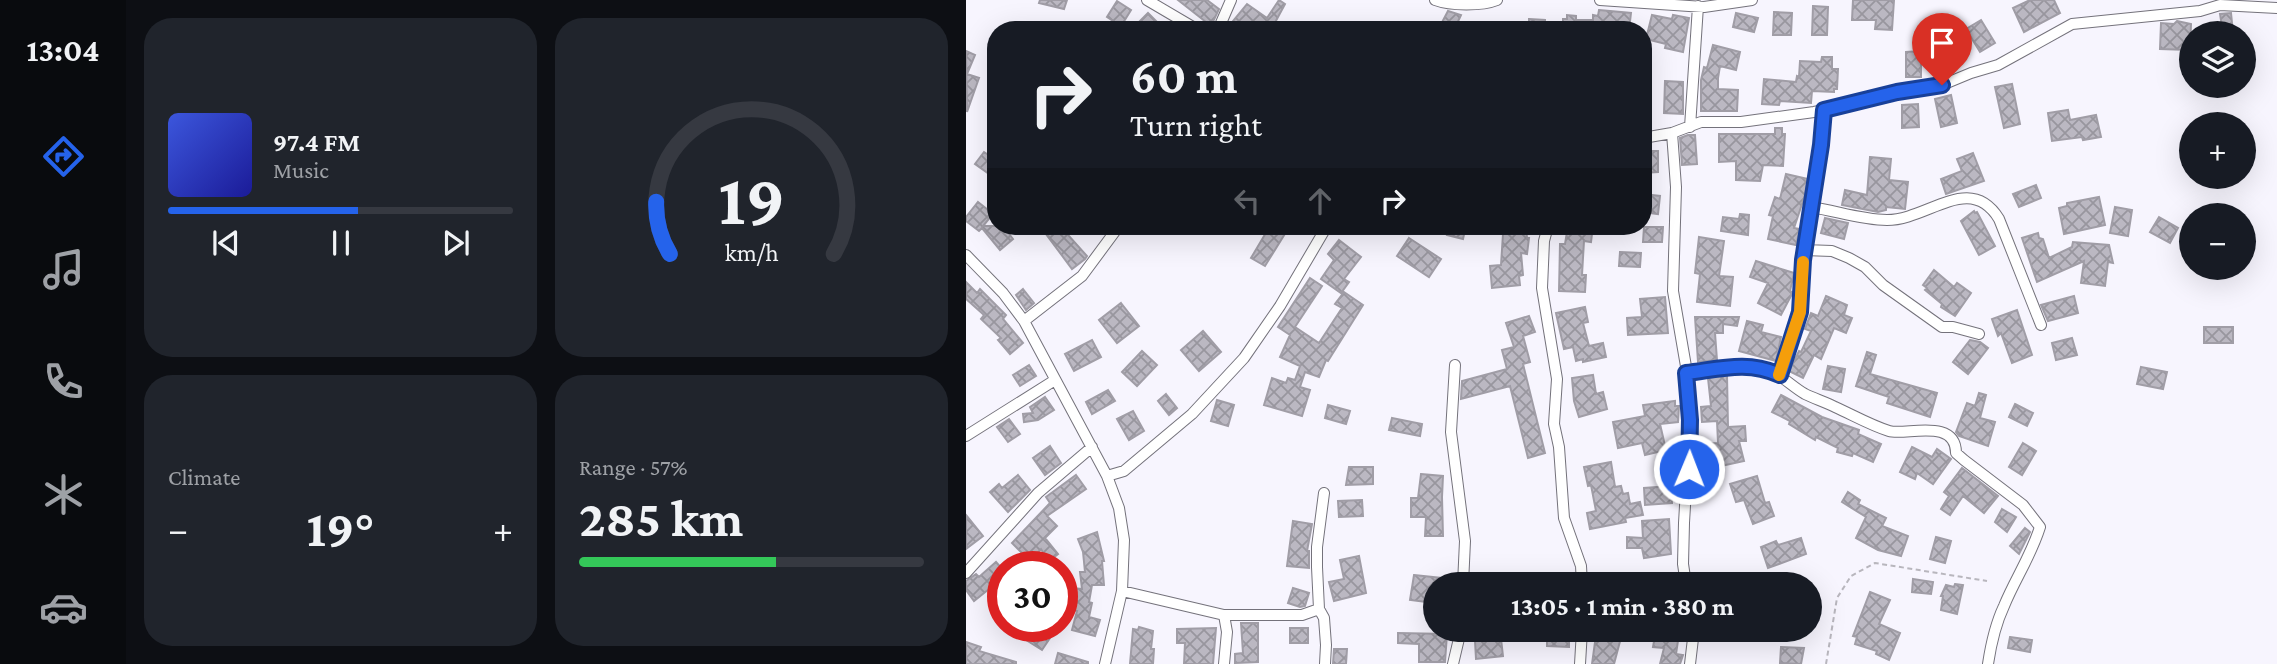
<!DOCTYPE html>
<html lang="en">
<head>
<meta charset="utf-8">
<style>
	:root { --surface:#171b24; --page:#20242c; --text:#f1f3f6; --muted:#9ea1a6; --line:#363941; --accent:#2563eb }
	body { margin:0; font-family:"Crimson Pro",serif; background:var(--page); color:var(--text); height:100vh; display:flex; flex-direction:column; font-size:26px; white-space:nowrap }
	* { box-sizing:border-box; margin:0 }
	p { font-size:23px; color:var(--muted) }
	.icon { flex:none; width:38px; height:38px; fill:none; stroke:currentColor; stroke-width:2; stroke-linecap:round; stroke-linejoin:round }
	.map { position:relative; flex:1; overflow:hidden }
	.side { display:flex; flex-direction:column; gap:18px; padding:18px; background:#0d0f14; width:840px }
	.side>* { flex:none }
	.hud { position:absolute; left:21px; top:21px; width:665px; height:214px; border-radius:28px; box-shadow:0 7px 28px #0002; background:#171b24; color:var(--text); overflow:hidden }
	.tools { position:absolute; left:1213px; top:21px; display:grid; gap:14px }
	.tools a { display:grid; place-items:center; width:77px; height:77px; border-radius:50%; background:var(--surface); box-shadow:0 7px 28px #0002; font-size:35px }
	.speed { position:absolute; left:21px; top:551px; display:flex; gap:14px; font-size:35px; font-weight:700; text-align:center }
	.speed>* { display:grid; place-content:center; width:91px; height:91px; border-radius:50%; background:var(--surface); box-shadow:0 7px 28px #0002; line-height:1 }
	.speed .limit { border:10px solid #d22; background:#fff; color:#111 }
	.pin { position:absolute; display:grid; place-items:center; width:60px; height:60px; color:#fff; margin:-72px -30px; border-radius:50% 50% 50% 0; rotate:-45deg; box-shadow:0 0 7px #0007 }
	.pin .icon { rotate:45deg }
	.me { position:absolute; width:77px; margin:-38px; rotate:1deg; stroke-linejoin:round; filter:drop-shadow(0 0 5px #0008) }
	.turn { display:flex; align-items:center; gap:24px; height:147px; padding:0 28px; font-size:32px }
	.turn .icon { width:91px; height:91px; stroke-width:2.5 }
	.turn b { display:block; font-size:49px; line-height:60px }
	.lanes { display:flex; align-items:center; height:66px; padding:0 28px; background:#0003; justify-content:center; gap:35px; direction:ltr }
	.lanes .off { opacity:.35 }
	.big { font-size:52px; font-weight:700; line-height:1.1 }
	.side .widget { flex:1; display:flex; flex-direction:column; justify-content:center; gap:10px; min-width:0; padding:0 24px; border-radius:28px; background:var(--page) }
	.side .dial { align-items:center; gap:0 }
	.dial svg { height:182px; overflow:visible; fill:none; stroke:var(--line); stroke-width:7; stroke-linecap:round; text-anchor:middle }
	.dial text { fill:var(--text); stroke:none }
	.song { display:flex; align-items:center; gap:21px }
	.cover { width:84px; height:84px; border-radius:10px; background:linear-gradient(135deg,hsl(230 70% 55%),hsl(240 70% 35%)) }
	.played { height:7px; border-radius:4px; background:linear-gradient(90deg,var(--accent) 55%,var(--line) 55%) }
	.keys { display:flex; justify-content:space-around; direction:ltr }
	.heat { display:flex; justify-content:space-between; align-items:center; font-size:38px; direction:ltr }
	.charge { height:10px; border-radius:5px; background:linear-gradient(90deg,#34c759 57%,var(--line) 0) }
	.side .tiles { flex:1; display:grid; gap:18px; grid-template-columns:repeat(2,1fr) }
	.trip { position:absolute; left:457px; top:572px; width:399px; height:70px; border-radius:35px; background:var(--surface); box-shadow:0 7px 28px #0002; font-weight:700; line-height:70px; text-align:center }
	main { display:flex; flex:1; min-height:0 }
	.menu { display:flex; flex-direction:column; width:126px; justify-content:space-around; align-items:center; background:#090b0e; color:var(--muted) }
	.menu .icon { width:49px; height:49px }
	.menu .selected { color:var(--accent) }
	.menu b { font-size:32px; color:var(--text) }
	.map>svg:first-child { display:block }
	.building { fill:url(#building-cross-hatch); stroke:#a09da6; stroke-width:2 }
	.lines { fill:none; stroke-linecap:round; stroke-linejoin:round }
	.minor-casing { stroke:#74727b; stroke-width:12 }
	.path { stroke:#b8b6bd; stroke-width:2; stroke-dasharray:5 3.5; stroke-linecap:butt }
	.minor { stroke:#fff; stroke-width:10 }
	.route-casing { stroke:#184099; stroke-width:18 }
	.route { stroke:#2563eb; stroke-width:12 }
	.slow { stroke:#f59e0b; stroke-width:12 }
</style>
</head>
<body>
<main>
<nav class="menu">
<b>13:04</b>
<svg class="icon selected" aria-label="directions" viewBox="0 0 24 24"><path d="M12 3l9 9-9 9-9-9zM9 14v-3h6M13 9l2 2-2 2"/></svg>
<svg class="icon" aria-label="music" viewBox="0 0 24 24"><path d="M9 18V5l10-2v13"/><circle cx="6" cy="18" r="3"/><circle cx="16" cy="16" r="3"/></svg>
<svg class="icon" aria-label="phone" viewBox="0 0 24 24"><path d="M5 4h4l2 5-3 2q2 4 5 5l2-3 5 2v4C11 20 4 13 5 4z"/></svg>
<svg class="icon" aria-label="climate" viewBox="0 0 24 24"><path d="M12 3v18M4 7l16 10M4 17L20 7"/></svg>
<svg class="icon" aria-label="car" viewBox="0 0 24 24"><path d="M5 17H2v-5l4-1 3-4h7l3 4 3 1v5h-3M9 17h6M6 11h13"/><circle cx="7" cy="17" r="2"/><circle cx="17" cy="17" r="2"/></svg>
</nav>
<section class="side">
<div class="tiles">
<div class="widget">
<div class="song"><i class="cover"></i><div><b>97.4 FM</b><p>Music</p></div></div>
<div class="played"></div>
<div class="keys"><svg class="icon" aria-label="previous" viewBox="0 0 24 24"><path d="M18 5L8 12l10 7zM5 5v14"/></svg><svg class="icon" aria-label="pause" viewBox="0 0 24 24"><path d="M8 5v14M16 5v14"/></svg><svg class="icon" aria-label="next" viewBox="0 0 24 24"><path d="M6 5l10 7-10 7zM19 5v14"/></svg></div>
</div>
<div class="widget dial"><svg viewBox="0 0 100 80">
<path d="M14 69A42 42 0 1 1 86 69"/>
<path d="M14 69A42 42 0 0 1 8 46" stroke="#2563eb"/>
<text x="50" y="56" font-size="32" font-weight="700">19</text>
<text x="50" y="72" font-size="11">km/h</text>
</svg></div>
<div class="widget"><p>Climate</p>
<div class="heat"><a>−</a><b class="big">19°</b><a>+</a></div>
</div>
<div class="widget"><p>Range · 57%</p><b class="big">285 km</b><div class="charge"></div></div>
</div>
</section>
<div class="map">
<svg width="1311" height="664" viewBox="0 0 1311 664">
	<defs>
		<pattern id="building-cross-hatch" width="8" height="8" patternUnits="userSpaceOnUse" patternTransform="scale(1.75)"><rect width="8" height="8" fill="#bbb8c2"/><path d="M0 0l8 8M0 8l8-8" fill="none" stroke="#98969e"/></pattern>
	</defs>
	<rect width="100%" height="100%" fill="#f7f5fe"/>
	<path class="building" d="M74 0H101L98 9 73 3Z
		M212 0H241L253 9 245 26Z
		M313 0 319 4 305 30H278L267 21 281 4 301 18Z
		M887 0H928L926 30 909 29 910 20H886Z
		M1064 0H1088L1094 13 1058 32 1047 8Z
		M151 1 165 10 155 26 141 17Z
		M847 6 862 7 861 35H846Z
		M633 10 665 13 663 30H597V19H601V15L610 16V20H627V15L632 16Z
		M482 11 495 15 488 30H472Z
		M808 12 826 13 825 35H807Z
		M182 13 193 24 187 30H177L171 24Z
		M770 13 792 18 788 32 767 27Z
		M1265 13 1267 33H1257L1254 14Z
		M686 15 706 19 707 15 723 18 717 52 699 48 700 44 680 39Z
		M563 19 579 20V30H563Z
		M1015 20 1029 43 1014 52 1000 29Z
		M1211 21 1225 24 1224 50 1194 49 1195 23 1208 24Z
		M747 45 774 52 770 70 754 66 752 78V89L772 90 771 111H735V80L738 67 741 68Z
		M0 51 9 55 1 74 13 78 1 112Z
		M955 51V77H940V52Z
		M856 57H866V69H872L871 89H868V92L846 91 845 103 814 101 813 105 796 104 798 79 830 82 831 76 833 77 834 61 855 62Z
		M699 81 717 82V114L698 113Z
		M1046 84 1054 124 1038 128 1029 87Z
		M985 95 991 123 975 127 969 99Z
		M952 104 953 127 936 128V105Z
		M1102 110 1104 120 1130 115 1135 137 1117 140 1116 137 1086 141 1082 113Z
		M809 128H816V134H819L817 166 797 165 794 181 770 180V161L753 162V134H809Z
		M722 135H729L731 164 716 165 714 138Z
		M677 151H692V172L677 173Z
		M18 152 30 160V170L26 176 9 164Z
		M1007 153 1018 181 980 194 975 179 996 171 991 159Z
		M904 157 925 159 923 180 942 182 939 209 920 207V210L912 212 876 205 879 190 901 195Z
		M820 174 842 179 839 195 828 228 834 229 830 245 802 239 807 216 803 215 809 197 814 199Z
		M1070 185 1075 198 1053 207 1047 194Z
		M677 194 694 196 692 214 677 212Z
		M1133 197 1139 225 1098 234 1093 208 1101 206V203Z
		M12 202 27 214 17 226H37L47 239 34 250 16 228 13 231 0 221V217Z
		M1149 207 1166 210 1162 236 1144 233Z
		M1008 211 1009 213 1011 212 1029 246 1013 255 995 221Z
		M774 214 783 215 782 235 755 231 757 217 773 219Z
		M1193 217 1212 228 1204 243 1184 232Z
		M859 218 882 223 878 239 855 233Z
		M81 226H94L121 256 119 259 106 269 77 230Z
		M304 226H309L320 232 299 266 285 258Z
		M484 226H500L497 239 481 235Z
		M531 226H560L561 238H563L561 254 555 253 557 275 553 276 554 285 526 288 524 266 535 265 537 234H532Z
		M602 226H627L625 242 618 241 616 275H620L619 292 593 291 594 244H599Z
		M678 227H697L696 242H677Z
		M1072 233 1073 238 1077 239 1083 258 1106 247 1107 242 1143 245 1147 263 1142 262 1139 286 1115 283 1118 261 1071 282 1056 238Z
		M733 237 758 241 753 276 767 277 764 306 731 302 734 274 729 273Z
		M443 238 475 259 463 277 431 256Z
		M373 240 395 257 378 279 383 282 375 293 355 279 368 260 362 254Z
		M654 252 675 253 674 267 653 266Z
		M790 261 828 273 824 291 827 292 815 315 792 303 802 283 784 277Z
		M968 270 988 287 991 283 1005 293 989 316 975 307 976 304 959 290 961 288 957 285Z
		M344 278 356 286 329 327 353 343 376 308 369 304 378 292 397 305 362 361 360 360 353 377 339 372 334 387 344 390 336 416 298 405 306 378 320 383 322 378 329 380 334 366 314 357 324 335 312 327Z
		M0 282 11 293 14 289 40 315 37 319 57 343 44 354 32 340 35 338 15 319 18 315 0 299Z
		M57 289 68 303 60 310 50 295Z
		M860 296 881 305 878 315 886 318 880 333 868 328 855 359 848 355 837 378 823 371 833 351 835 352 845 331 839 329 845 313 852 316Z
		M1108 296 1112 313 1082 321 1075 305Z
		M699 297 702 333 662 335 661 318 676 317 674 299Z
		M155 303 173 326 151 343 133 320Z
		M619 307 622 322 617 323 623 346 637 343 640 357 617 362V359L610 361 607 347 598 349 590 313Z
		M1051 310 1066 355 1046 363 1035 333 1032 336 1026 319Z
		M563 316 569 332 557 336 564 362 557 364 579 453 562 458 544 386 495 399 496 381 541 369 536 350 548 347 540 323Z
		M729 317H773L771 326 757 324V333H749L751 360 732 362Z
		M781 321 797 325 795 332 815 337 810 361 773 351Z
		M1238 327H1267V343H1238Z
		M237 331 255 352 233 371 215 350Z
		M1106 338 1111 355 1090 360 1086 343Z
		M126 340 135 357 108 371 99 354Z
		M1004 340 1014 342 1022 348 1002 374 987 362Z
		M176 351 191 365 171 386 156 372Z
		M901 352 910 355 904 374 971 393 964 417 921 403 923 397 890 386Z
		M63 365 70 376 54 386 47 375Z
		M862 366 879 369 875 392 857 389Z
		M1175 367 1201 372 1197 389 1171 384Z
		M627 375 630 394 637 392 641 409 613 417 608 401 606 378Z
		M761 375 762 427 779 426 780 441H773L778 461 741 469 736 444 752 443 751 421 736 422 735 407 745 406 742 378Z
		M142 390 149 401 126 414 120 402Z
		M1013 393 1020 395 1014 418 1029 422 1022 446 993 436 990 432 1001 403 1009 406Z
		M200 394 211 408 203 415 192 401Z
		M815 395 856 417 893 430 892 434 915 444 907 462 887 453 886 456 871 452 872 448 850 437 849 440 823 424 824 421 806 412Z
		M79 397 88 410 72 420 58 422 57 414 67 413 64 407Z
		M251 400 268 405 262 426 245 421Z
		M709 401V406H713L712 422 694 424 700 450 679 455 676 443 652 448 647 422 679 416 677 405Z
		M1049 404 1067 413 1061 426 1043 417Z
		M362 405 384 411 380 424 359 418Z
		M167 411 178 431 163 440 151 419Z
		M426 418 456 424 454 436 423 430Z
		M43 419 54 434 42 442 31 427Z
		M1057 443 1070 451 1056 475 1043 467Z
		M84 446 95 463 79 475 67 458Z
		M946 447 966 457 971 449 985 459 967 484 951 473 949 479 934 472Z
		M645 462 649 487 655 486 657 494 662 493 664 504 674 502 677 515 659 518 660 522 624 529 621 513 630 511 625 485 622 486 618 467Z
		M383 467H407V484L380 485Z
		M996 468 1032 496 1018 513 997 496 984 515 975 509 983 496 978 492Z
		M455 474 477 476 476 497 477 536H459L460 517H445V498H452Z
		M52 475 64 490 42 512 24 492 33 484 36 488Z
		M110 475 120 489 81 516 91 526 79 538 92 554 83 561 75 549 64 561 46 543 84 503 80 497Z
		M791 476 799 503 803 502 808 516 787 524 778 500 770 502 764 484Z
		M705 486 706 503 679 505 678 488Z
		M882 492 894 500 892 504 920 518 916 526 942 536 935 556 912 550 890 538 900 517 876 502Z
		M396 500 397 516 373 517 372 501Z
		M1036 509 1050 517 1041 532 1029 522Z
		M0 515 17 536 0 549Z
		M703 519 705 554 678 558 676 548H661V537L677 538 676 521Z
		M327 521 346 524 341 551H343V568L321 566Z
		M1059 528 1064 532 1053 554 1044 546Z
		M131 532 138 561H136L138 585H126L123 602 126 603 123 617 134 620 129 636 106 630 111 611 104 610 106 603 102 609 96 608V592L107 594V588L116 589 114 572H119L117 552 112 539Z
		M970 537 985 541 979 563 964 559Z
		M835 538 840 554 802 568 795 547 810 541 812 545Z
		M393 556 400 593 368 601 363 582 378 579 374 560Z
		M30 562 37 570V595L28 585 8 601 0 590V581L10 574 13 577Z
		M448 575 485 579V584H469V603L444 600Z
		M947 579 967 582 965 594 946 592Z
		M989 584 997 585 991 614 975 610 977 596H975L980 585 988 587Z
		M327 588 343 593 339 606 334 607 322 603Z
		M904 592 924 600 913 624 934 633 923 660 910 654 911 651 889 644 891 637 887 636Z
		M275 623H292V662L269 663V654L277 653Z
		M68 626H73L86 635 76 650 60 640Z
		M173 627 187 631 185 649H188L187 664H164L167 629 172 630Z
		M250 628 247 664H218L219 643H211V629Z
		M324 628H342V643H324Z
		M525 630H534L537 656 510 659 509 641 526 639Z
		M581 630 603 631V647L581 646Z
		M636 630H657L648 664H626L630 635 634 636Z
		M690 630 713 634 710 654 717 655 714 664H694L698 648 687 647Z
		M432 633 481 634 479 662H453V644L432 643Z
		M1044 637 1066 640 1064 652 1042 648Z
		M0 642 15 647 13 651 50 662V664H0Z
		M815 647 838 648 835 664 814 663Z
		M368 649H381L380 664H367Z
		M92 653 122 662V664H89Z"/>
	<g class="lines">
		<g class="minor-casing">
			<path id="minor" d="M181 0 232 30
				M469 0C485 6 516 6 531 0
				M634 0 738 7 786 0
				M252 30 265 0
				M724 127 732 6
				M706 133 710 187 707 291 722 378 724 420 718 523 717 564 720 584
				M677 138 706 133 735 122H775L848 112 893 103 931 92 976 85 1005 73 1032 65 1106 24 1234 11 1254 5 1311 8
				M845 207C871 211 895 220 921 220 962 220 1004 172 1033 219L1075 325
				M582 226 578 241 576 288 591 379 588 424 593 447 598 518 615 566 616 584
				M838 250 866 251 883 258 899 267 917 285 976 327H987L1013 334
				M0 255 37 293 58 321 141 476 153 508 158 540 156 591 139 664
				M58 321 116 276 153 226
				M489 365 485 432 499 541 497 584
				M720 373C743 370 777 362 799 368 815 374 825 386 839 394 849 399 860 402 869 407 887 415 904 425 923 431 939 436 990 417 990 453L998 460 1057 505 1074 527C1065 556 1049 579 1038 606 1029 625 1025 644 1022 664
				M814 375 834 312 837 260 855 145 858 110
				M0 436 89 380
				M141 476 158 471 226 414 278 358 314 306 361 226
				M358 493 351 547V567L353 609 358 618 360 645 359 664
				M0 573 72 493 126 447
				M156 591 258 615 261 632 258 664
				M258 615H336L353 609
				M487 664 495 630
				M614 664 616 630
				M724 664 728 630"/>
		</g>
		<path class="path" d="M860 664 871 598 885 576 909 563 1021 581"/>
		<use href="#minor" class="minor"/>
	</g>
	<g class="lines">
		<g class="route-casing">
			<path id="route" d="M723 469 724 420 720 373C754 369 781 360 814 375L834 312 837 260 855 145 858 110 931 92 976 85"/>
		</g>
		<use href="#route" class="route"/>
		<path class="slow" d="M813 375 834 312 837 262"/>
	</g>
</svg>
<div class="tools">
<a><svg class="icon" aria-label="layers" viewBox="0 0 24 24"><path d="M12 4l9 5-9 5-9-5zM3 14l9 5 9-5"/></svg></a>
<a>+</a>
<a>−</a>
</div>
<div class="speed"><div class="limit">30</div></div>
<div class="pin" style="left:976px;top:85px;background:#d93025"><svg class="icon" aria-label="arrive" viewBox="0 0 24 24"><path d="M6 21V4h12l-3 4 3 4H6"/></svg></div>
<svg class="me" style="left:723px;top:469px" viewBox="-20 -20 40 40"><circle r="17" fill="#2563eb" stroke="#fff" stroke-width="3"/><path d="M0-11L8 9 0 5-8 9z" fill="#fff"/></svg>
<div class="trip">13:05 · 1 min · 380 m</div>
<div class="hud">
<div class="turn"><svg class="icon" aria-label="right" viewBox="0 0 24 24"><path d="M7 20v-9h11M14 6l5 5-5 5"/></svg><div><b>60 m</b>Turn right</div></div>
<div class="lanes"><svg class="icon off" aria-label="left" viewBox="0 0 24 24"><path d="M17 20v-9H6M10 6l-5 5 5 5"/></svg><svg class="icon off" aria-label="ahead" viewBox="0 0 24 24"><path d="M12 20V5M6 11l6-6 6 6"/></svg><svg class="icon" aria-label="right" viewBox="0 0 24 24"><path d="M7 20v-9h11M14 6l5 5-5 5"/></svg></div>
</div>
</div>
</main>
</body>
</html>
